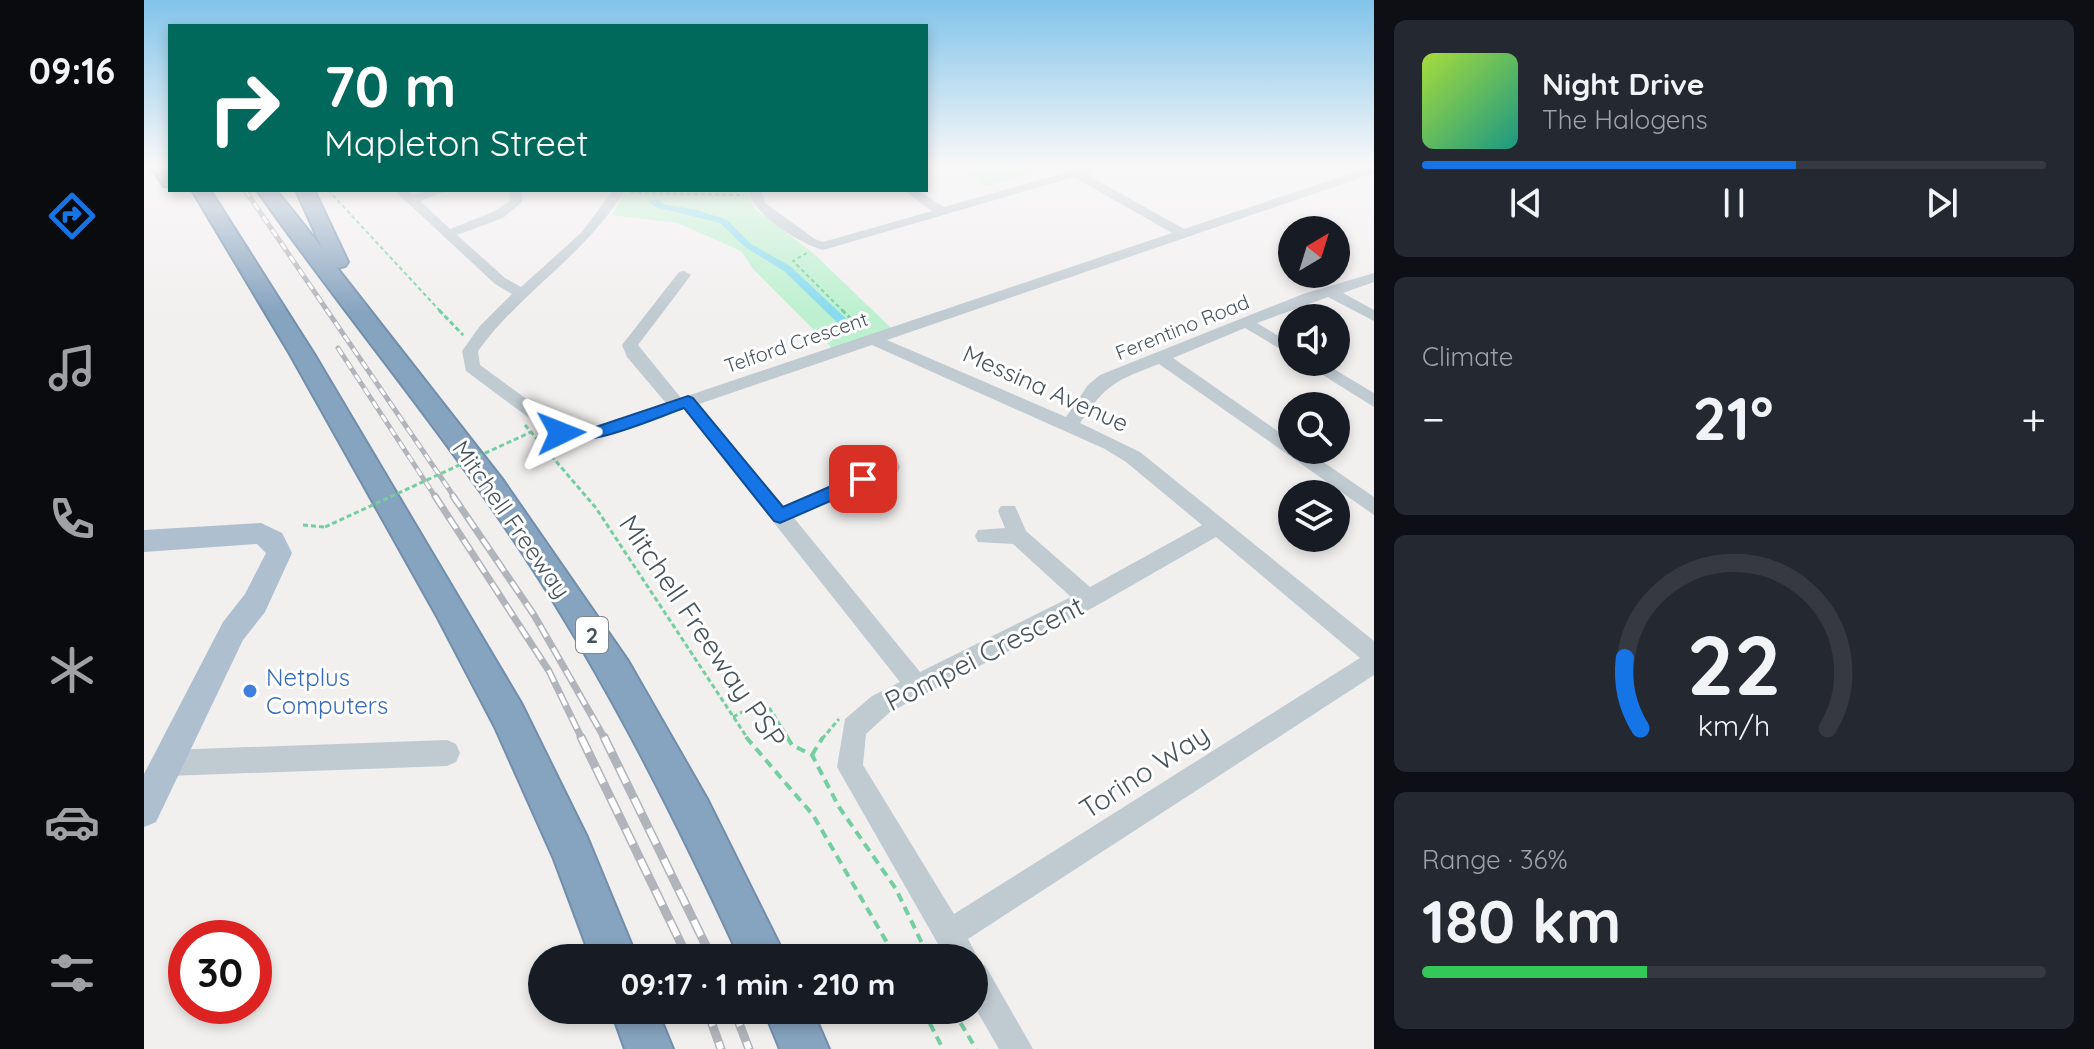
<!DOCTYPE html>
<html lang="en">
<head>
<meta charset="utf-8">
<style>
	:root { --surface:#171b24; --page:#242831; --text:#f1f3f6; --muted:#9ea1a6; --line:#363941; --accent:#1575e6 }
	body { margin:0; font-family:Quicksand,sans-serif; background:var(--page); color:var(--text); height:100vh; display:flex; flex-direction:column; font-size:30px; white-space:nowrap }
	* { box-sizing:border-box; margin:0 }
	p { font-size:26px; color:var(--muted) }
	.icon { flex:none; width:44px; height:44px; fill:none; stroke:currentColor; stroke-width:2; stroke-linecap:round; stroke-linejoin:round }
	.map { position:relative; flex:1; overflow:hidden }
	.details { display:flex; flex-direction:column; gap:20px; padding:20px; background:#0d0f14; width:720px }
	.details>* { flex:none }
	.hud { position:absolute; left:24px; top:24px; width:760px; height:168px; border-radius:0px; box-shadow:0 4px 12px #0003; background:#00695c; color:#fff; overflow:hidden }
	.needle { width:52px; rotate:38deg }
	.controls { position:absolute; left:1134px; top:216px; display:grid; gap:16px }
	.controls a { display:grid; place-items:center; width:72px; height:72px; border-radius:50%; background:var(--surface); box-shadow:0 4px 12px #0003; font-size:40px }
	.speed { position:absolute; left:24px; top:920px; display:flex; gap:16px; font-size:40px; font-weight:700; text-align:center }
	.speed>* { display:grid; place-content:center; width:104px; height:104px; border-radius:50%; background:var(--surface); box-shadow:0 4px 12px #0003; line-height:1 }
	.speed .limit { border:12px solid #d22; background:#fff; color:#111 }
	.pin { position:absolute; display:grid; place-items:center; width:68px; height:68px; color:#fff; margin:-34px; border-radius:16px; box-shadow:0 4px 12px #0006 }
	.me { position:absolute; width:88px; margin:-44px; rotate:88deg; stroke-linejoin:round; filter:drop-shadow(0 0 6px #0008) }
	.turn { display:flex; align-items:center; gap:28px; height:168px; padding:0 24px; font-size:36px }
	.turn .icon { width:104px; height:104px; stroke-width:2.5 }
	.turn b { display:block; font-size:56px; line-height:68px }
	.big { font-size:60px; font-weight:800; line-height:1.1 }
	.details .tile { flex:1; display:flex; flex-direction:column; justify-content:center; gap:12px; min-width:0; padding:0 28px; border-radius:12px; background:var(--page) }
	.details .dial { align-items:center; gap:0 }
	.dial svg { height:208px; overflow:visible; fill:none; stroke:var(--line); stroke-width:7; stroke-linecap:round; text-anchor:middle }
	.dial text { fill:var(--text); stroke:none }
	.song { display:flex; align-items:center; gap:24px }
	.cover { width:96px; height:96px; border-radius:12px; background:linear-gradient(135deg,hsl(80 70% 55%),hsl(170 70% 35%)) }
	.played { height:8px; border-radius:4px; background:linear-gradient(90deg,var(--accent) 60%,var(--line) 60%) }
	.keys { display:flex; justify-content:space-around; direction:ltr }
	.heat { display:flex; justify-content:space-between; align-items:center; font-size:44px; direction:ltr }
	.charge { height:12px; border-radius:6px; background:linear-gradient(90deg,#34c759 36%,var(--line) 0) }
	.trip { position:absolute; left:384px; top:944px; width:460px; height:80px; border-radius:40px; background:var(--surface); box-shadow:0 4px 12px #0003; font-weight:800; line-height:80px; text-align:center }
	main { display:flex; flex:1; min-height:0 }
	.dock { display:flex; flex-direction:column; width:144px; justify-content:space-around; align-items:center; background:#090b0e; color:var(--muted) }
	.dock .icon { width:56px; height:56px }
	.dock .selected { color:var(--accent) }
	.dock b { font-size:36px; color:var(--text) }
	.map>svg:first-child { display:block }
	.green { fill:#bcf0cf }
	.water { fill:#88dbee }
	.lines { fill:none; stroke-linecap:round; stroke-linejoin:round }
	.highway-casing { stroke:#718eab; stroke-width:4 }
	.path-far2 { stroke:#74cfa0; stroke-width:2; stroke-dasharray:4 3; stroke-linecap:butt }
	.path-far1 { stroke:#74cfa0; stroke-width:3; stroke-dasharray:5 3; stroke-linecap:butt }
	.path { stroke:#74cfa0; stroke-width:4; stroke-dasharray:9 6; stroke-linecap:butt }
	.minor { fill:#bfcad1; fill-rule:evenodd }
	.major { fill:#aebfcf; fill-rule:evenodd }
	.highway { fill:#86a3bf; fill-rule:evenodd }
	.rail-far2-casing { stroke:#b1b4ba; stroke-width:5 }
	.rail-far1-casing { stroke:#b1b4ba; stroke-width:7 }
	.rail-casing { stroke:#b1b4ba; stroke-width:9 }
	.rail-far2 { stroke:#fff; stroke-width:3; stroke-dasharray:8; stroke-linecap:butt }
	.rail-far1 { stroke:#fff; stroke-width:4; stroke-dasharray:13; stroke-linecap:butt }
	.rail { stroke:#fff; stroke-width:6; stroke-dasharray:17; stroke-linecap:butt }
	.path-bridge { stroke:#74cfa0; stroke-width:3; stroke-dasharray:5 3; stroke-linecap:butt }
	.route { fill:#1575e6; stroke:#0e4c96; stroke-width:2 }
	.shop-dot { fill:#3f7fe0; stroke:#fff; stroke-width:3 }
	.labels { text-anchor:middle; dominant-baseline:central; stroke-width:6; stroke-linejoin:round; paint-order:stroke }
	.far-street-label { font-size:20px; fill:#47535d; stroke:#fff }
	.shield { fill:#fff; stroke:#7e878e; stroke-width:2 }
	.shield-label { font-size:22px; font-weight:bold; fill:#47535d }
	.street-label { font-size:24px; fill:#47535d; stroke:#fff }
	.shop-label { font-size:24px; fill:#366cbe; stroke:#fff; text-anchor:start }
	.near-street-label { font-size:28px; fill:#47535d; stroke:#fff }
</style>
</head>
<body>
<main>
<nav class="dock">
<b>09:16</b>
<svg class="icon selected" aria-label="directions" viewBox="0 0 24 24"><path d="M12 3l9 9-9 9-9-9zM9 14v-3h6M13 9l2 2-2 2"/></svg>
<svg class="icon" aria-label="music" viewBox="0 0 24 24"><path d="M9 18V5l10-2v13"/><circle cx="6" cy="18" r="3"/><circle cx="16" cy="16" r="3"/></svg>
<svg class="icon" aria-label="phone" viewBox="0 0 24 24"><path d="M5 4h4l2 5-3 2q2 4 5 5l2-3 5 2v4C11 20 4 13 5 4z"/></svg>
<svg class="icon" aria-label="climate" viewBox="0 0 24 24"><path d="M12 3v18M4 7l16 10M4 17L20 7"/></svg>
<svg class="icon" aria-label="car" viewBox="0 0 24 24"><path d="M5 17H2v-5l4-1 3-4h7l3 4 3 1v5h-3M9 17h6M6 11h13"/><circle cx="7" cy="17" r="2"/><circle cx="17" cy="17" r="2"/></svg>
<svg class="icon" aria-label="filters" viewBox="0 0 24 24"><path d="M4 7h16M4 17h16"/><circle cx="9" cy="7" r="2"/><circle cx="15" cy="17" r="2"/></svg>
</nav>
<div class="map">
<svg width="1230" height="1049" viewBox="0 0 1230 1049">
	<rect width="100%" height="100%" fill="#f2efef"/>
	<path class="green" d="M816 166H916L842 186Z
		M481 191 604 192 610 208 669 253 747 328 688 348 610 270 597 251 534 223 468 215Z"/>
	<path class="water" d="M514 199 518 204 553 210 583 220 607 244 646 266 710 326 700 329 640 271 601 247 576 223 511 207 505 201Z"/>
	<g class="lines">
		<g class="highway-casing">
			<path id="highway" d="M6 166H24L26 187 20 186Z
				M48 190H66L170 354 377 703 443 837 493 958H447L410 859 351 727 294 618 146 354Z
				M113 190H132L178 248 152 190H170L204 262 201 266 193 268 358 479 484 661 563 799 642 958H596C532 819 465 685 381 557 298 430 200 314 113 190Z
				M467 1010H513L529 1049H481Z
				M620 1010H668L685 1049H636Z"/>
		</g>
		<path class="path-far2" d="M184 190 297 312
			M487 193 600 195
			M663 253 649 261 700 312"/>
		<path class="path-far1" d="M295 310 319 335
			M698 310 719 331
			M381 425 452 508 604 739
			M159 525 181 527
			M589 717 609 706H624L645 739
			M678 739 695 719"/>
		<path class="path" d="M602 737 669 815 752 958
			M643 737 648 745 668 755 695 807 752 889 785 958
			M668 755 679 737
			M779 1010 799 1049
			M809 1010 832 1049"/>
		<path class="minor" d="M945 166H963L942 174 1040 229 1226 167 1230 166V173L743 340 922 417 944 385 956 375 1159 294 1230 273V282L1199 293 1230 310V321L1184 297 1113 323 1148 344V356L1101 328 1029 358 1148 441V450H1162L1230 497V515L1015 364C971 381 963 383 936 423L996 452 1230 641V675L824 939 834 958 832 962 841 965 889 1049H855L830 1006V958H802L693 767 701 719 728 696 756 682 540 409 454 438 441 441 411 437 322 371 318 351 336 326 368 294 351 284 250 190H263L269 195 286 190H305L276 201 306 229 349 212 366 201 365 190H377L378 202 359 218 313 235 361 278 377 287 438 232 469 190H481C441 256 377 291 334 351L336 365 421 427 451 426 522 403 483 357 478 345 535 272 540 271 547 275 494 345 537 398 1028 233 930 177 679 250C657 244 607 214 605 190H617L621 203 671 239 679 242 788 211 760 190H774L800 207ZM728 345 961 449 982 462 1058 525 946 587 882 531 871 506H857L854 511 861 528 834 530 831 536 834 542 869 544 927 597 776 672 650 518 754 472 756 467 754 462H740L639 506 555 404ZM1072 537 1216 658 810 914 719 765 722 734 746 712 952 606Z
			M1158 362H1178L1230 393V407Z
			M303 740 312 744 316 753 312 762 303 766 24 776 15 772 11 763 15 754 24 750Z"/>
		<path class="major" d="M117 523 138 533 148 553 121 612 99 640 12 822 0 827V774L79 622 101 594 122 553 113 544 0 552V530Z"/>
		<use href="#highway" class="highway"/>
		<g class="rail-far2-casing">
			<path id="rail-far2" d="M101 190 311 498
				M194 348 292 498"/>
		</g>
		<g class="rail-far1-casing">
			<path id="rail-far1" d="M291 496 405 671 438 739
				M309 496 390 615 461 739"/>
		</g>
		<g class="rail-casing">
			<path id="rail" d="M437 737 544 958
				M460 737 568 958
				M563 1010 577 1049
				M590 1010 605 1049"/>
		</g>
		<use href="#rail-far2" class="rail-far2"/>
		<use href="#rail-far1" class="rail-far1"/>
		<use href="#rail" class="rail"/>
		<path class="path-bridge" d="M181 527 387 432"/>
	</g>
	<linearGradient id="sky" x2="0" y2="1"><stop stop-color="#81c4ea"/><stop offset="0.53" stop-color="#f9f8f8"/><stop offset="1" stop-color="#f9f8f8" stop-opacity="0"/></linearGradient>
	<rect width="1230" height="313" fill="url(#sky)"/>
	<path class="route" d="M544 396 549 398 639 507 713 475 719 473 728 479 725 484 636 523 630 521 540 408C514 417 429 456 409 433L417 427H452Z"/>
	<circle class="shop-dot" cx="106" cy="691" r="8"/>
	<g class="labels">
		<g class="far-street-label">
			<text transform="translate(1038 327) rotate(-22)">Ferentino Road</text>
			<text transform="translate(652 342) rotate(-19)">Telford Crescent</text>
		</g>
		<rect class="shield" x="432" y="617" width="32" height="36" rx="6"/>
		<g class="shield-label">
			<text x="448" y="635">2</text>
		</g>
		<g class="street-label">
			<text transform="translate(902 388) rotate(24)">Messina Avenue</text>
			<text transform="translate(368 519) rotate(55)">Mitchell Freeway</text>
		</g>
		<g class="shop-label">
			<text x="122" y="677">Netplus<tspan x="122" dy="28">Computers</tspan></text>
		</g>
		<g class="near-street-label">
			<text transform="translate(559 631) rotate(56)">Mitchell Freeway PSP</text>
			<text transform="translate(840 653) rotate(-27)">Pompei Crescent</text>
			<text transform="translate(1000 771) rotate(-33)">Torino Way</text>
		</g>
	</g>
</svg>
<div class="controls">
<a><svg class="needle" viewBox="-14 -14 28 28"><path d="M0-13l5 13h-10z" fill="#e53935"/><path d="M0 13l5-13h-10z" fill="#9ea1a6"/></svg></a>
<a><svg class="icon" aria-label="sound" viewBox="0 0 24 24"><path d="M4 9h4l5-4v14l-5-4H4zM17 9q2 3 0 6"/></svg></a>
<a><svg class="icon" aria-label="search" viewBox="0 0 24 24"><circle cx="10" cy="10" r="6"/><path d="M15 15l6 6"/></svg></a>
<a><svg class="icon" aria-label="layers" viewBox="0 0 24 24"><path d="M12 4l9 5-9 5-9-5zM3 14l9 5 9-5"/></svg></a>
</div>
<div class="speed"><div class="limit">30</div></div>
<div class="pin" style="left:719px;top:479px;background:#d93025"><svg class="icon" aria-label="arrive" viewBox="0 0 24 24"><path d="M6 21V4h12l-3 4 3 4H6"/></svg></div>
<svg class="me" style="left:417px;top:433px" viewBox="-20 -20 40 40"><path d="M0-17L14 15 0 8-14 15z" fill="#1575e6" stroke="#fff" stroke-width="4"/></svg>
<div class="trip">09:17 · 1 min · 210 m</div>
<div class="hud">
<div class="turn"><svg class="icon" aria-label="right" viewBox="0 0 24 24"><path d="M7 20v-9h11M14 6l5 5-5 5"/></svg><div><b>70 m</b>Mapleton Street</div></div>
</div>
</div>
<section class="details">
<div class="tile">
<div class="song"><i class="cover"></i><div><b>Night Drive</b><p>The Halogens</p></div></div>
<div class="played"></div>
<div class="keys"><svg class="icon" aria-label="previous" viewBox="0 0 24 24"><path d="M18 5L8 12l10 7zM5 5v14"/></svg><svg class="icon" aria-label="pause" viewBox="0 0 24 24"><path d="M8 5v14M16 5v14"/></svg><svg class="icon" aria-label="next" viewBox="0 0 24 24"><path d="M6 5l10 7-10 7zM19 5v14"/></svg></div>
</div>
<div class="tile"><p>Climate</p>
<div class="heat"><a>−</a><b class="big">21°</b><a>+</a></div>
</div>
<div class="tile dial"><svg viewBox="0 0 100 80">
<path d="M14 69A42 42 0 1 1 86 69"/>
<path d="M14 69A42 42 0 0 1 8 42" stroke="#1575e6"/>
<text x="50" y="56" font-size="32" font-weight="700">22</text>
<text x="50" y="72" font-size="11">km/h</text>
</svg></div>
<div class="tile"><p>Range · 36%</p><b class="big">180 km</b><div class="charge"></div></div>
</section>
</main>
</body>
</html>
